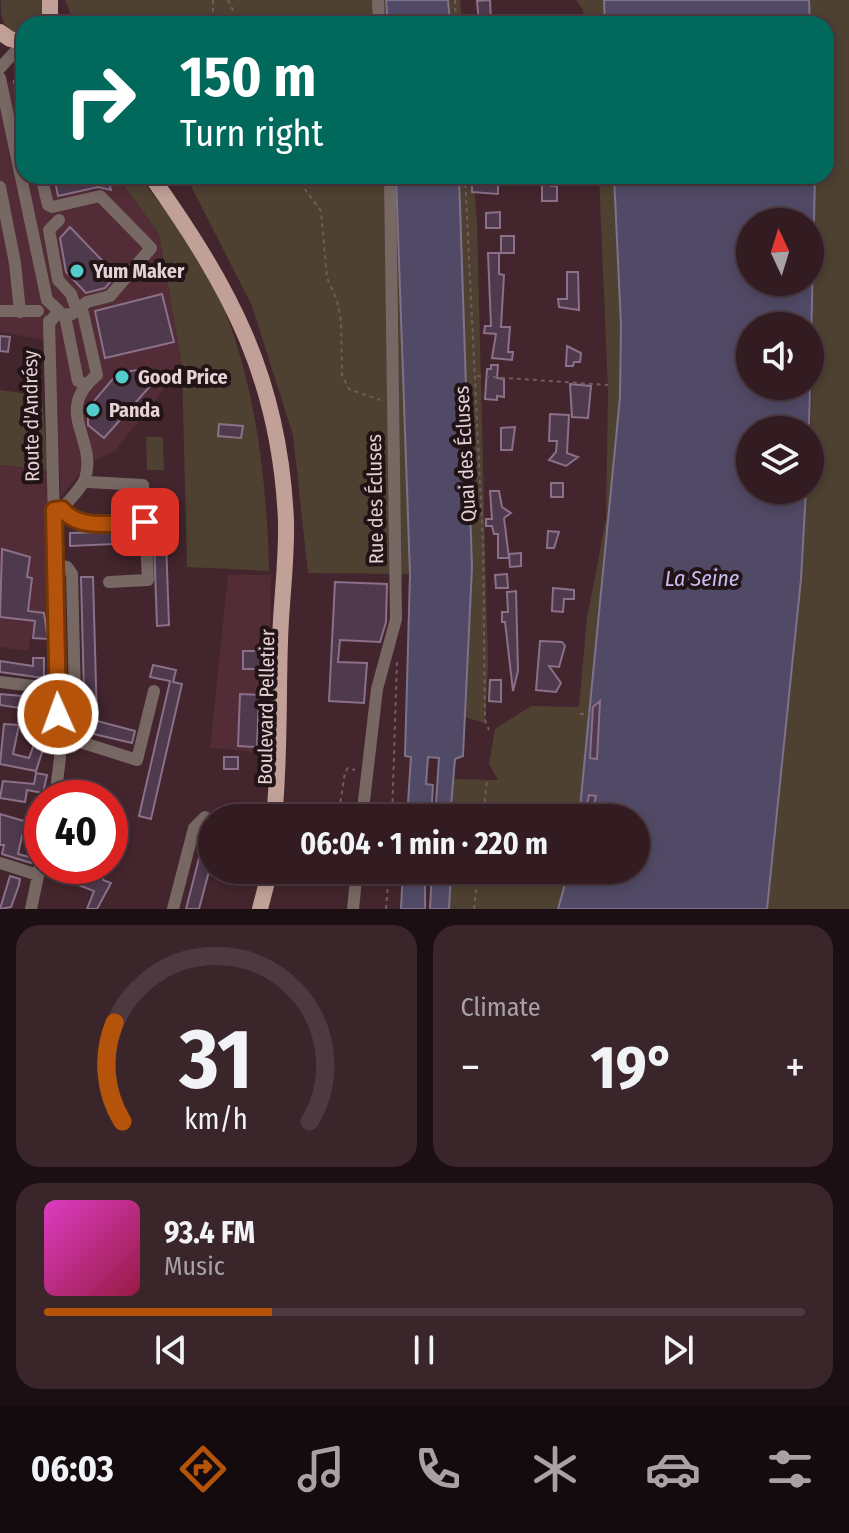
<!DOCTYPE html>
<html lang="en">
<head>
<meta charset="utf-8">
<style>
	:root { --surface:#321c22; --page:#3a252a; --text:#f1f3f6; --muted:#a8a1a5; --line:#4d3a40; --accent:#b45309 }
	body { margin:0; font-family:"Fira Sans Condensed",sans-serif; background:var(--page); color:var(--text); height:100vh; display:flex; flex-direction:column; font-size:30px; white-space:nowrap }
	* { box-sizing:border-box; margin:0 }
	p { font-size:26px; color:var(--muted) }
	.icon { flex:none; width:44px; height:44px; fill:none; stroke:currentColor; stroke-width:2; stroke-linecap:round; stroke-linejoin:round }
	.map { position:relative; height:909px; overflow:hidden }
	.panel { display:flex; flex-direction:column; gap:16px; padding:16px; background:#1c0f13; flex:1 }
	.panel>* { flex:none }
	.banner { position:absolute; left:16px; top:16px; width:818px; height:168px; border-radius:24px; box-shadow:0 4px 12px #0003,0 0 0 2px var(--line); background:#00695c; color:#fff; overflow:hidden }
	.needle { width:52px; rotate:356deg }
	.tools { position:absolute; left:736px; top:208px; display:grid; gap:16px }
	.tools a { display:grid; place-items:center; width:88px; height:88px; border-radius:50%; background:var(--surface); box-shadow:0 4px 12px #0003,0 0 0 2px var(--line); font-size:40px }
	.speed { position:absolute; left:24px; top:780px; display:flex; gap:16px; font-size:40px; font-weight:700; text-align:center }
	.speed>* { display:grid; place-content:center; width:104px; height:104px; border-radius:50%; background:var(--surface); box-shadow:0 4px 12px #0003,0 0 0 2px var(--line); line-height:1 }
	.speed .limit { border:12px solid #d22; background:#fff; color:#111 }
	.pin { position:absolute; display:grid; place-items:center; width:68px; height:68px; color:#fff; margin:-34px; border-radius:16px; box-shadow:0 4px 12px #0006 }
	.me { position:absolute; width:88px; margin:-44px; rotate:358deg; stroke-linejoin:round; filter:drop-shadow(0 0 6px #0008) }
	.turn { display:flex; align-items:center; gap:28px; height:168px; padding:0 32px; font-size:36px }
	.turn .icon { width:104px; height:104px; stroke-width:2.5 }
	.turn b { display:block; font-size:56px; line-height:68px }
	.big { font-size:60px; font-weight:700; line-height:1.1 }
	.panel .widget { flex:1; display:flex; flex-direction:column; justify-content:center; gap:12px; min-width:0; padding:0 28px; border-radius:24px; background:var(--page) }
	.panel .dial { align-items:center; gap:0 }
	.dial svg { height:208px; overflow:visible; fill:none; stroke:var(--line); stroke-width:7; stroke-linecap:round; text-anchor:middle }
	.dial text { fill:var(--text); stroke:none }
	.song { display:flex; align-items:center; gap:24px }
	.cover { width:96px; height:96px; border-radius:12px; background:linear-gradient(135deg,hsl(310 70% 55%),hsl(340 70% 35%)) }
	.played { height:8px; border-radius:4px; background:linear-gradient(90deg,var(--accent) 30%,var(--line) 30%) }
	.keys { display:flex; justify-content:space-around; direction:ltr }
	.heat { display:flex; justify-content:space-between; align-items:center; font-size:44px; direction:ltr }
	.panel .tiles { flex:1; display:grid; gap:16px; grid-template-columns:1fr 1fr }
	.widget:last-child { grid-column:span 2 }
	.trip { position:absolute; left:198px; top:804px; width:452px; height:80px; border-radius:40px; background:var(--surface); box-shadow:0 4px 12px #0003,0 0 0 2px var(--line); font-weight:700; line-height:80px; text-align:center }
	.tab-bar { display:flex; height:128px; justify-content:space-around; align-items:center; background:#140b0e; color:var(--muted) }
	.tab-bar .icon { width:56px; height:56px }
	.tab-bar .selected { color:var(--accent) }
	.tab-bar b { font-size:36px; color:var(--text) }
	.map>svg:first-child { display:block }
	.built { fill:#522c36 }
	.green { fill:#4e4131 }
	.water { fill:#514a66; stroke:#7e7288; stroke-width:2; fill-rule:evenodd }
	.building { fill:#4f394d; stroke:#8a7088; stroke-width:2 }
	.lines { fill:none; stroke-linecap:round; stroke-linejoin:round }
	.path { stroke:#745960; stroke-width:2; stroke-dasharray:4 4; stroke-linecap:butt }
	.minor { stroke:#786864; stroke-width:12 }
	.major { stroke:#c1a097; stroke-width:16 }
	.route-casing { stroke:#753606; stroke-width:20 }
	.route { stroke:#b45309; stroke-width:14 }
	.poi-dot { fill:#52cdcc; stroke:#211316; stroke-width:3 }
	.labels { text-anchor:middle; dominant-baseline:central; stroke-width:8; stroke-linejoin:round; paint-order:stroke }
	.poi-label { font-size:20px; font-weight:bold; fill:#e6d1d6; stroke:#211316; text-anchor:start }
	.street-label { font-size:20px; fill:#e6d1d6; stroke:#211316 }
	.water-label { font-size:22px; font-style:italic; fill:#c9bdf2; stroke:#211316 }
</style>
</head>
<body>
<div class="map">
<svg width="849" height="909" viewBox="0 0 849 909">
	<rect width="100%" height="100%" fill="#43252d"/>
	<path class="built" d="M24 77V176H117L159 234 182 366 115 451 87 464 61 497 51 341 0 332V85Z
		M0 465 48 470 50 613H37L28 651 0 647Z
		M228 575H271L268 753 210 748Z"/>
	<path class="green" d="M1 0H43V24H24V36C4 29 0 22 1 0Z
		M65 0H386L388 24H75Z
		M448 0H460L462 24H450Z
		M576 0H604L605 24H585L583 10Z
		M809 0H849V909H767L801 579 806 490H810L815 176H826V24H810Z
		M117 176H139C163 208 191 242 209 277 254 362 267 477 269 571L187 567 182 366 159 234Z
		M186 176H396L410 574 308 573 293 435 252 306Z
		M459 176H473L477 221 488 666 485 723 464 717 472 567Z
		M599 176H614L621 325 620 397 579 818H450L453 779 498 780 489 764 495 729 531 706 579 707 587 618 606 519 608 390Z
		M0 390 42 396 48 470 0 465Z
		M146 437H163L164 470H147Z
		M448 870H569L558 909H449Z"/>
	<path class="water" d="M386 0H448L450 24H388Z
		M604 0H809L810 24H605Z
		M396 176H459L472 567 463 756 455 759 450 818H435L439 758 428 757 426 784 433 785 431 818H407L411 757 405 756 410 574Z
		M614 176H815L809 430H750V490H806L801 579 767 909H558L569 870H636V818H579L620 397 621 325ZM750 222H810V282H750ZM750 326H810V386H750Z
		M403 870H425V909H401Z
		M432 870H448L451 873 449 909H430Z"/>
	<path class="building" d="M490 0 491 23 479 24 477 1Z
		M23 79 24 112H21L14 81Z
		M54 176H107L111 190 98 187 58 196Z
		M472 176H491V180H498V194L472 192Z
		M542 176H551V186H557V201H542Z
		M500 212V228H486V213Z
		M70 227 116 275 105 288 86 293 66 272 60 238Z
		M501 236H514V253H501Z
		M488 253H499V274L504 275 501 327H510L508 352H513L512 360 492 358 496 334 484 333 485 326H491Z
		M567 272H578L579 310 559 307 558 299H567Z
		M162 294 174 342 105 358 95 311Z
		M0 336 10 337 8 352 0 351Z
		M567 346 581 353 580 362H574L573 366H566Z
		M491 365H498L497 378 504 379V397L497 396V400L485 399 487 369H491Z
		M137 370 152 384 104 438 88 425V408L118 373Z
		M570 384 591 386 588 418 572 417Z
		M550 414 569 415 567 453 578 457 566 466 549 460 556 452 557 441H549Z
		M219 424 243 426 241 438 218 436Z
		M515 427 512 450H501V428Z
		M551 483H563V497H551Z
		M490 491H499L502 507 511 513 504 518 509 558H498V534H494L492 526H486V519H492Z
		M153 512H165L169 625 157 626Z
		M136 531 137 543 70 546V533Z
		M548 531 559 532 554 548H547Z
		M2 549 30 557 27 577 32 578 28 611 44 613 48 639 33 638 35 621 0 617Z
		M521 553V566L510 567 509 554Z
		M507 574 508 588H496L495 575Z
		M81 577H93L97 721 135 731 132 743 85 732Z
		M335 582 387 584 386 622 380 642 340 640 338 662 367 663 364 703 329 701Z
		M553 588 574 590V599H564L563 612 552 611Z
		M516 591 518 671 513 691 505 622H502V612H508L507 592Z
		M540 641 562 642 565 646 559 667 549 666 561 683 556 692 536 690Z
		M243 651H261L260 669H243Z
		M33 658H44V678L0 672V661L33 666Z
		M153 665 176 670 173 682 182 684 151 819 139 816 170 681 150 677Z
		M490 680H501V702L489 701Z
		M0 694 33 697 28 722H18L20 708 0 705Z
		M240 694 259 695 257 747 238 746Z
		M600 701 597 759 590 758 593 707Z
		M4 724 19 725 13 754 29 758 38 733 48 734 36 771 0 764Z
		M224 757H238V769H224Z
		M36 773 47 775 43 793 27 790 25 802 0 798 3 781 34 784Z
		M589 795 596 796 591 818H584Z
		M28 810 38 814 27 839 22 836 18 854 33 858 31 863 2 854 4 845H0V814L24 821Z
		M212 822V860L199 909H186L207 827Z
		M49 866 85 877 90 866H103V880L111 883 97 909H87L94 891 48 873Z
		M10 876 20 879 19 885 11 907 0 909Z"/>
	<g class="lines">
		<path class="path" d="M213 0V24
			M228 0 240 24
			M455 0 456 24
			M295 176 321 211 327 278 337 300 341 321 342 375 349 389 380 400
			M465 176 483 544 485 720 489 730
			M477 376 608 385
			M580 714H592
			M571 806 586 809
			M338 818 345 772 348 768 355 770
			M392 818 397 660
			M483 818 487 780
			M386 909 389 870
			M474 909 478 870"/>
		<path class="minor" d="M378 0 379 24
			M0 68 24 42
			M0 78 47 300 58 310 52 320
			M41 176 48 205 52 207 100 196 151 248 110 296 87 302 72 314 57 315
			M0 187 15 263 20 312
			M0 311H38
			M65 316 78 381 85 384
			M49 321 60 758 55 798
			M85 479 88 482 143 485 148 580 109 582
			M62 509C79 532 121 522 145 522
			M54 510 62 509C69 500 81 489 85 479 98 439 52 411 97 375L83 313 76 308 71 294 58 280 49 230 59 220
			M55 564 67 567 72 574 76 738
			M0 682 57 689
			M71 739 137 760 154 691
			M362 818 377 689 396 619 390 176
			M0 863 38 875
			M31 909 42 857
			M173 909 194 828 205 817
			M353 909 357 870"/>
		<path class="major" d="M50 0V24
			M0 32 10 39 24 42
			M151 176C231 289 280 379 286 521 287 562 281 601 280 642 278 700 280 760 274 818
			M260 909 270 870"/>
	</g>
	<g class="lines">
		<g class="route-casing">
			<path id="route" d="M58 714 54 510 62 509C79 532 120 522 145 522"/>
		</g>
		<use href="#route" class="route"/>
	</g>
	<g class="poi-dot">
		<circle cx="77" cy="271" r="8"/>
		<circle cx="122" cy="377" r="8"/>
		<circle cx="93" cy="410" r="8"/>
	</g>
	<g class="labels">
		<g class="poi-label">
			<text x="93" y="271">Yum Maker</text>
			<text x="138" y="377">Good Price</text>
			<text x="109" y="410">Panda</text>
		</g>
		<g class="street-label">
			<text transform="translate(31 416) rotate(-91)">Route d'Andrésy</text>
			<text transform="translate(465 454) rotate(-93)">Quai des Écluses</text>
			<text transform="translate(375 499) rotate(-91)">Rue des Écluses</text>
			<text transform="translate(266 707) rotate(-89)">Boulevard Pelletier</text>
		</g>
		<g class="water-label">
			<text x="702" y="578">La Seine</text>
		</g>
	</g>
</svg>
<div class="tools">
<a><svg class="needle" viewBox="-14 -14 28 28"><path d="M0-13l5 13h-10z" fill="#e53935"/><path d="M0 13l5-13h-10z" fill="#a8a1a5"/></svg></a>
<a><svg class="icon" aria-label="sound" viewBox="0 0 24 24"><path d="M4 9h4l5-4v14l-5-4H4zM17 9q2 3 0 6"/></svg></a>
<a><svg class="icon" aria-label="layers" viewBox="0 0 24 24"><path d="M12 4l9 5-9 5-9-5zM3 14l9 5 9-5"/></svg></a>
</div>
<div class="speed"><div class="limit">40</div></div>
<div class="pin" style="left:145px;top:522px;background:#d93025"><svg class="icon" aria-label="arrive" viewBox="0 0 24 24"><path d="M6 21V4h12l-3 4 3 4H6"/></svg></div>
<svg class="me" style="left:58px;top:714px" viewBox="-20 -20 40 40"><circle r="17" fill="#b45309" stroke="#fff" stroke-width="3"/><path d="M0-11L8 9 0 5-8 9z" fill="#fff"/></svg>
<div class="trip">06:04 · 1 min · 220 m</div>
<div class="banner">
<div class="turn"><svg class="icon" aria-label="right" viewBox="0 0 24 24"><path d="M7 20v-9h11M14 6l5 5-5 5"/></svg><div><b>150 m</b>Turn right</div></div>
</div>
</div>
<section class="panel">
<div class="tiles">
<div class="widget dial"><svg viewBox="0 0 100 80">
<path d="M14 69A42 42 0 1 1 86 69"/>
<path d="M14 69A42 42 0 0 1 11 31" stroke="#b45309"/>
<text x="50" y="56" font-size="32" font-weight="700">31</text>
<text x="50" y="72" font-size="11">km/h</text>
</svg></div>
<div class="widget"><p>Climate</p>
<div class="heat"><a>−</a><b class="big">19°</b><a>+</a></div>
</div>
<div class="widget">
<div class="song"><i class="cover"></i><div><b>93.4 FM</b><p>Music</p></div></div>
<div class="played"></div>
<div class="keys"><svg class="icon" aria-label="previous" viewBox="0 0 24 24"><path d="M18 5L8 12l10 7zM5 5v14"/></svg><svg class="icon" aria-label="pause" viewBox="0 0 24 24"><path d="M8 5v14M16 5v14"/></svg><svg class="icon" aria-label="next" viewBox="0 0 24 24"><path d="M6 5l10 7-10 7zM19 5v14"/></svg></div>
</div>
</div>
</section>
<nav class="tab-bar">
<b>06:03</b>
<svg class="icon selected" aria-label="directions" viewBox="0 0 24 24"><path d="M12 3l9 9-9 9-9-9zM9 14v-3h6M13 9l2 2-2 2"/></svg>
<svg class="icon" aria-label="music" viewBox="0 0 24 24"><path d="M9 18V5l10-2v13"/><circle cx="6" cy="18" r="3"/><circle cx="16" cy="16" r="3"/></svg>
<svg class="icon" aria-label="phone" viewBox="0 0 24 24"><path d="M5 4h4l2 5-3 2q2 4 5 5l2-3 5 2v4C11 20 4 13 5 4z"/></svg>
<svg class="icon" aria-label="climate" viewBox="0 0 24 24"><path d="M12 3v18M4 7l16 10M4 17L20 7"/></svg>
<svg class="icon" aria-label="car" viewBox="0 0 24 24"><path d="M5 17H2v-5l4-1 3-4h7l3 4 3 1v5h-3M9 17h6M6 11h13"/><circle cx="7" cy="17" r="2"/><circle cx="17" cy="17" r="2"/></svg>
<svg class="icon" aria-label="filters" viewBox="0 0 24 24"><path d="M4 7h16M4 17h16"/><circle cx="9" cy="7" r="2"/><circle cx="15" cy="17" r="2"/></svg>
</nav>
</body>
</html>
